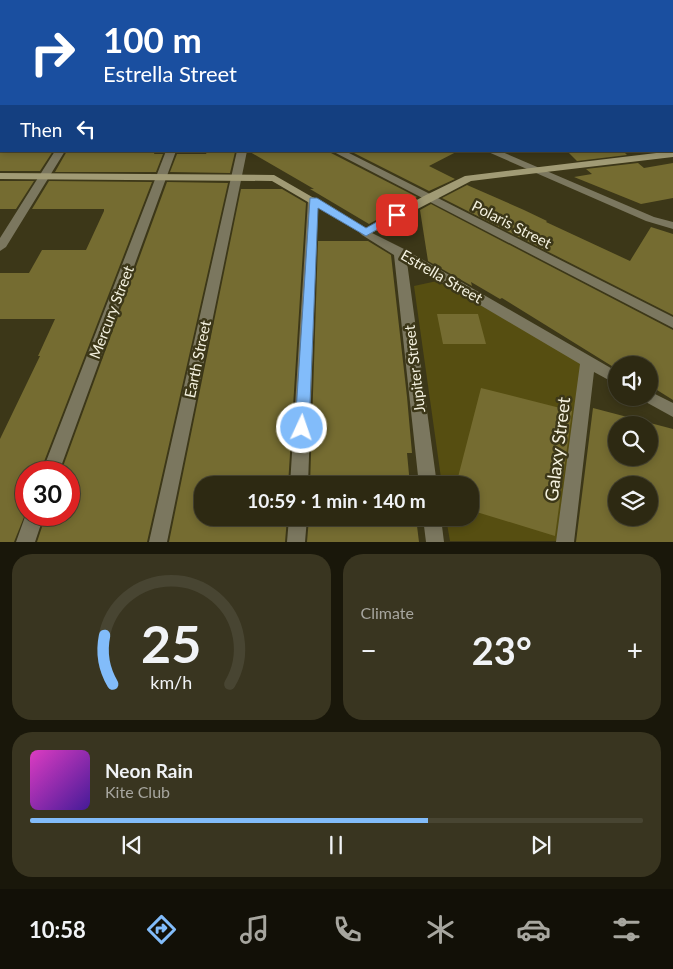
<!DOCTYPE html>
<html lang="en">
<head>
<meta charset="utf-8">
<style>
	:root { --surface:#2d2912; --page:#393520; --text:#f1f3f6; --muted:#a7a69f; --line:#484532; --accent:#82bcfa }
	body { margin:0; font-family:Lato,sans-serif; background:var(--page); color:var(--text); height:100vh; display:flex; flex-direction:column; font-size:19px; white-space:nowrap }
	* { box-sizing:border-box; margin:0 }
	p { font-size:16px; color:var(--muted) }
	.icon { flex:none; width:28px; height:28px; fill:none; stroke:currentColor; stroke-width:2; stroke-linecap:round; stroke-linejoin:round }
	.map { position:relative; height:542px; overflow:hidden }
	.drawer { display:flex; flex-direction:column; gap:12px; padding:12px; background:#19170a; flex:1 }
	.drawer>* { flex:none }
	.hud { position:absolute; left:0px; top:0px; width:674px; height:152px; box-shadow:0 2px 8px #0003,0 0 0 1px var(--line); background:#1a4fa0; color:#fff; overflow:hidden }
	.fabs { position:absolute; left:608px; top:356px; display:grid; gap:10px }
	.fabs a { display:grid; place-items:center; width:50px; height:50px; border-radius:50%; background:var(--surface); box-shadow:0 2px 8px #0003,0 0 0 1px var(--line); font-size:25px }
	.speed { position:absolute; left:15px; top:461px; display:flex; gap:10px; font-size:25px; font-weight:700; text-align:center }
	.speed>* { display:grid; place-content:center; width:65px; height:65px; border-radius:50%; background:var(--surface); box-shadow:0 2px 8px #0003,0 0 0 1px var(--line); line-height:1 }
	.speed .limit { border:8px solid #d22; background:#fff; color:#111 }
	.pin { position:absolute; display:grid; place-items:center; width:42px; height:42px; color:#fff; margin:-21px; border-radius:10px; box-shadow:0 2px 8px #0006 }
	.me { position:absolute; width:55px; margin:-28px; rotate:3deg; stroke-linejoin:round; filter:drop-shadow(0 0 4px #0008) }
	.turn { display:flex; align-items:center; gap:18px; height:105px; padding:0 20px; font-size:22px }
	.turn .icon { width:65px; height:65px; stroke-width:2.5 }
	.turn b { display:block; font-size:35px; line-height:42px }
	.then { display:flex; align-items:center; height:48px; padding:0 20px; background:#0003; gap:10px; font-size:19px }
	.big { font-size:38px; font-weight:700; line-height:1.1 }
	.drawer .widget { flex:1; display:flex; flex-direction:column; justify-content:center; gap:8px; min-width:0; padding:0 18px; border-radius:20px; background:var(--page) }
	.drawer .dial { align-items:center; gap:0 }
	.dial svg { height:130px; overflow:visible; fill:none; stroke:var(--line); stroke-width:7; stroke-linecap:round; text-anchor:middle }
	.dial text { fill:var(--text); stroke:none }
	.song { display:flex; align-items:center; gap:15px }
	.cover { width:60px; height:60px; border-radius:8px; background:linear-gradient(135deg,hsl(310 70% 55%),hsl(260 70% 35%)) }
	.played { height:5px; border-radius:2px; background:linear-gradient(90deg,var(--accent) 65%,var(--line) 65%) }
	.keys { display:flex; justify-content:space-around; direction:ltr }
	.heat { display:flex; justify-content:space-between; align-items:center; font-size:28px; direction:ltr }
	.drawer .tiles { flex:1; display:grid; gap:12px; grid-template-columns:1fr 1fr }
	.widget:last-child { grid-column:span 2 }
	.trip { position:absolute; left:194px; top:476px; width:285px; height:50px; border-radius:20px; background:var(--surface); box-shadow:0 2px 8px #0003,0 0 0 1px var(--line); font-weight:700; line-height:50px; text-align:center }
	.tabs { display:flex; height:80px; justify-content:space-around; align-items:center; background:#121007; color:var(--muted) }
	.tabs .icon { width:35px; height:35px }
	.tabs .current { color:var(--accent) }
	.tabs b { font-size:22px; color:var(--text) }
	.map>svg:first-child { display:block }
	.green { fill:#564e11 }
	.building { fill:#756c31; fill-rule:evenodd }
	.lines { fill:none; stroke-linecap:round; stroke-linejoin:round }
	.street { fill:#7b775f; fill-rule:evenodd }
	.secondary { fill:#a19b75; fill-rule:evenodd }
	.route { fill:#82bcfa; stroke:#547aa2 }
	.labels { text-anchor:middle; dominant-baseline:central; stroke-width:5; stroke-linejoin:round; paint-order:stroke }
	.street-label { font-size:15px; fill:#f5f2e0; stroke:#3c3718 }
	.near-street-label { font-size:18px; fill:#f5f2e0; stroke:#3c3718 }
</style>
</head>
<body>
<div class="map">
<svg width="673" height="542" viewBox="0 0 673 542">
	<rect width="100%" height="100%" fill="#3c3718"/>
	<path class="green" d="M437 281 584 363 559 541H450L446 518H470V485H442L414 286Z"/>
	<path class="building" d="M0 151H53L40 171H0Z
		M67 151H155L154 154H163L156 172H55Z
		M330 151 331 153 417 197 404 205 392 206V211L369 224 310 189H314L250 152Z
		M350 151H458L429 166 455 179 429 191Z
		M567 151H623L627 155 577 161Z
		M207 152H235L230 173 170 172 177 154H206Z
		M638 163 644 168 673 163V198L641 204 574 177 592 174 586 169Z
		M0 181H34L16 209H0Z
		M49 181 152 182 40 472H26V512L14 542H0V439L40 356H38L55 319H0V273H29L42 250H86L104 211V209H32Z
		M167 182 228 183 147 542H37L46 515H69V472H61Z
		M467 185 524 210 547 221 546 222 630 261 651 227 673 234V315L442 198Z
		M241 189H282L306 203 288 485H202V518H287L285 542H169Z
		M431 204 673 330V400L649 385V365H616L615 368 502 298 500 299 471 282 472 286 428 261 420 210Z
		M318 241H368L391 255 407 397 412 453H407L410 485H310Z
		M437 314H478L486 344H443Z
		M481 388 572 411 555 536 470 510V485H456Z
		M593 408 673 429V542H576ZM616 425H649V458H616ZM616 485H649V518H616Z
		M309 518H416L419 542H307Z"/>
	<g class="lines">
		<path class="street" d="M332 0H338V1H332Z
			M422 0H429V1H423Z
			M493 0H500V1H494Z
			M667 0H673V3L672 1Z
			M0 26H1V30H0Z
			M672 39H673V43H672Z
			M0 64H1V68H0Z
			M672 85H673V89H672Z
			M55 151H65L6 247 0 251V238Z
			M166 151H176L59 472H42Z
			M237 151H247L167 542H149Z
			M332 151H345L673 317V328Z
			M486 151H500L654 217 673 222V229L646 221Z
			M313 197 318 200 308 485H290L308 200Z
			M366 230 404 249 616 371V384L594 372 574 542H556L580 364 407 262 437 485H419L394 255 362 235 360 233Z
			M649 391 673 403V417L644 401 642 398H649Z
			M26 514 44 515 35 542H16Z
			M289 518H307L305 542H287Z
			M423 518H441L444 542H426Z"/>
		<path class="secondary" d="M673 151V157L471 181 366 236 272 181 0 179V173L274 175 366 228 424 196 465 176Z"/>
	</g>
	<path class="route" d="M310 198H317L366 228 393 213 397 212 402 215 366 236 318 208 309 428 307 432 302 434 297 432 295 428Z"/>
	<g class="labels">
		<g class="street-label">
			<text transform="translate(512 224) rotate(27)">Polaris Street</text>
			<text transform="translate(442 276) rotate(30)">Estrella Street</text>
			<text transform="translate(111 312) rotate(-69)">Mercury Street</text>
			<text transform="translate(197 359) rotate(-78)">Earth Street</text>
			<text transform="translate(414 369) rotate(-97)">Jupiter Street</text>
		</g>
		<g class="near-street-label">
			<text transform="translate(557 449) rotate(-83)">Galaxy Street</text>
		</g>
	</g>
</svg>
<div class="fabs">
<a><svg class="icon" aria-label="sound" viewBox="0 0 24 24"><path d="M4 9h4l5-4v14l-5-4H4zM17 9q2 3 0 6"/></svg></a>
<a><svg class="icon" aria-label="search" viewBox="0 0 24 24"><circle cx="10" cy="10" r="6"/><path d="M15 15l6 6"/></svg></a>
<a><svg class="icon" aria-label="layers" viewBox="0 0 24 24"><path d="M12 4l9 5-9 5-9-5zM3 14l9 5 9-5"/></svg></a>
</div>
<div class="speed"><div class="limit">30</div></div>
<div class="pin" style="left:397px;top:215px;background:#d93025"><svg class="icon" aria-label="arrive" viewBox="0 0 24 24"><path d="M6 21V4h12l-3 4 3 4H6"/></svg></div>
<svg class="me" style="left:302px;top:428px" viewBox="-20 -20 40 40"><circle r="17" fill="#82bcfa" stroke="#fff" stroke-width="3"/><path d="M0-11L8 9 0 5-8 9z" fill="#fff"/></svg>
<div class="trip">10:59 · 1 min · 140 m</div>
<div class="hud">
<div class="turn"><svg class="icon" aria-label="right" viewBox="0 0 24 24"><path d="M7 20v-9h11M14 6l5 5-5 5"/></svg><div><b>100 m</b>Estrella Street</div></div>
<div class="then">Then<svg class="icon" aria-label="left" viewBox="0 0 24 24"><path d="M17 20v-9H6M10 6l-5 5 5 5"/></svg></div>
</div>
</div>
<section class="drawer">
<div class="tiles">
<div class="widget dial"><svg viewBox="0 0 100 80">
<path d="M14 69A42 42 0 1 1 86 69"/>
<path d="M14 69A42 42 0 0 1 9 39" stroke="#82bcfa"/>
<text x="50" y="56" font-size="32" font-weight="700">25</text>
<text x="50" y="72" font-size="11">km/h</text>
</svg></div>
<div class="widget"><p>Climate</p>
<div class="heat"><a>−</a><b class="big">23°</b><a>+</a></div>
</div>
<div class="widget">
<div class="song"><i class="cover"></i><div><b>Neon Rain</b><p>Kite Club</p></div></div>
<div class="played"></div>
<div class="keys"><svg class="icon" aria-label="previous" viewBox="0 0 24 24"><path d="M18 5L8 12l10 7zM5 5v14"/></svg><svg class="icon" aria-label="pause" viewBox="0 0 24 24"><path d="M8 5v14M16 5v14"/></svg><svg class="icon" aria-label="next" viewBox="0 0 24 24"><path d="M6 5l10 7-10 7zM19 5v14"/></svg></div>
</div>
</div>
</section>
<nav class="tabs">
<b>10:58</b>
<svg class="icon current" aria-label="directions" viewBox="0 0 24 24"><path d="M12 3l9 9-9 9-9-9zM9 14v-3h6M13 9l2 2-2 2"/></svg>
<svg class="icon" aria-label="music" viewBox="0 0 24 24"><path d="M9 18V5l10-2v13"/><circle cx="6" cy="18" r="3"/><circle cx="16" cy="16" r="3"/></svg>
<svg class="icon" aria-label="phone" viewBox="0 0 24 24"><path d="M5 4h4l2 5-3 2q2 4 5 5l2-3 5 2v4C11 20 4 13 5 4z"/></svg>
<svg class="icon" aria-label="climate" viewBox="0 0 24 24"><path d="M12 3v18M4 7l16 10M4 17L20 7"/></svg>
<svg class="icon" aria-label="car" viewBox="0 0 24 24"><path d="M5 17H2v-5l4-1 3-4h7l3 4 3 1v5h-3M9 17h6M6 11h13"/><circle cx="7" cy="17" r="2"/><circle cx="17" cy="17" r="2"/></svg>
<svg class="icon" aria-label="filters" viewBox="0 0 24 24"><path d="M4 7h16M4 17h16"/><circle cx="9" cy="7" r="2"/><circle cx="15" cy="17" r="2"/></svg>
</nav>
</body>
</html>
